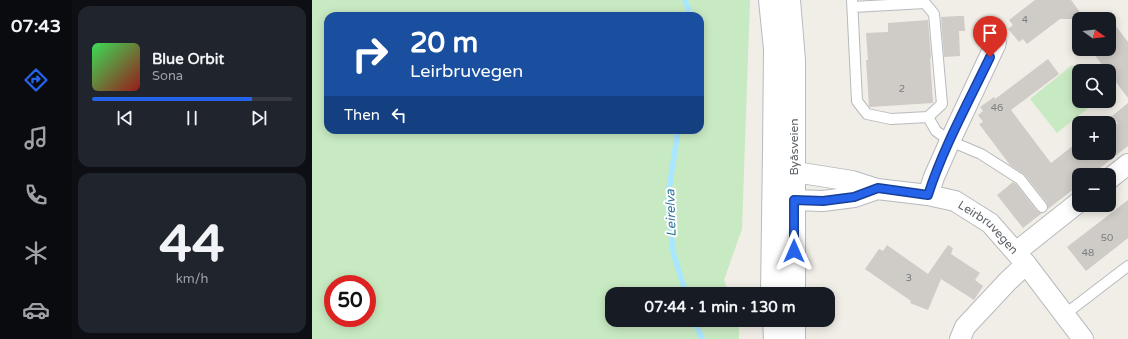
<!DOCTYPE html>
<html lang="en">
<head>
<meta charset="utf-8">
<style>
	:root { --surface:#171b24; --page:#20242c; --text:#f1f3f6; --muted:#9ea1a6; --line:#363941; --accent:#2563eb }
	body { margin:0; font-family:"Varela Round",sans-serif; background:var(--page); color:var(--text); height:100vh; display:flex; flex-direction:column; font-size:15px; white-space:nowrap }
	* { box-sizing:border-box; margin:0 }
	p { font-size:13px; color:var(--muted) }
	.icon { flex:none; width:22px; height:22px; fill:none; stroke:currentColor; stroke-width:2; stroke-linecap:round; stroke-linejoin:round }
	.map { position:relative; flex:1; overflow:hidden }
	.drawer { display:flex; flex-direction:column; gap:6px; padding:6px; background:#0d0f14; width:240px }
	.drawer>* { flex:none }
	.top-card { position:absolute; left:12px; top:12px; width:380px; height:122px; border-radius:12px; box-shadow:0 2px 10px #0003; background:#1a4fa0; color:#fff; overflow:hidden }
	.needle { width:26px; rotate:105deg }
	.controls { position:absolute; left:760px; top:12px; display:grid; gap:8px }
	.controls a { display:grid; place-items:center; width:44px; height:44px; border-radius:8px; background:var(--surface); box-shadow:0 2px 10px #0003; font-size:20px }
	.speed { position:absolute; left:12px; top:275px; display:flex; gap:8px; font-size:20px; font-weight:700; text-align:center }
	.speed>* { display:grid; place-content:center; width:52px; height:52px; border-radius:50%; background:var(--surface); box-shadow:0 2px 10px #0003; line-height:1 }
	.speed .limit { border:6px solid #d22; background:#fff; color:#111 }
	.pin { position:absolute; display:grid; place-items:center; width:34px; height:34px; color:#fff; margin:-41px -17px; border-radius:50% 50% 50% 0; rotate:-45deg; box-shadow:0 0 4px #0007 }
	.pin .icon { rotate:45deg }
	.me { position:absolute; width:44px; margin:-22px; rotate:0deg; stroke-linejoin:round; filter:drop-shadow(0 0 3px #0008) }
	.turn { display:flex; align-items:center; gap:14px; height:84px; padding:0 20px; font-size:18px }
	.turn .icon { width:52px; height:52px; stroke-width:2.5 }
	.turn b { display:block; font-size:28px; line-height:34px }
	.then { display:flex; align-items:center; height:38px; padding:0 20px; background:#0003; gap:8px; font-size:15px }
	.drawer .card { flex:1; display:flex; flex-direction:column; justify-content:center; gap:6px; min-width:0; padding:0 14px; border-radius:12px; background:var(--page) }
	.drawer .dial { align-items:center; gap:0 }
	.dial b { font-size:52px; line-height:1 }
	.song { display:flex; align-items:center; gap:12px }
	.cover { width:48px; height:48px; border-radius:6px; background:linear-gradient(135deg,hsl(130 70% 55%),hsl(0 70% 35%)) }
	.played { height:4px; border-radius:2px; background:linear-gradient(90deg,var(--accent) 80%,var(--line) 80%) }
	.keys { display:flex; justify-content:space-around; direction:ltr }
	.trip { position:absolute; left:293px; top:287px; width:230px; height:40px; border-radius:12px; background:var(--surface); box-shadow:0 2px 10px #0003; font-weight:800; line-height:40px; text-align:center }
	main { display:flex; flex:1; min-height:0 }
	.menu { display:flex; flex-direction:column; width:72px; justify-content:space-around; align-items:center; background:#090b0e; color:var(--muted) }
	.menu .icon { width:28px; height:28px }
	.menu .current { color:var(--accent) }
	.menu b { font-size:18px; color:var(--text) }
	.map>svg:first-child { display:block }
	.green { fill:#c8eac2; fill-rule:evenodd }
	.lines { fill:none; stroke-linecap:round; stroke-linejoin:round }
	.stream { stroke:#a9e6ff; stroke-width:5.5 }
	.building { fill:#cfcbc6 }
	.lane-casing { stroke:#b7babe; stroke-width:12 }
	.street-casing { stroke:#b7babe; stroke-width:22 }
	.secondary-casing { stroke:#b5bbbf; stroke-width:24 }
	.lane { stroke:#fff; stroke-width:10 }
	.street { stroke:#fff; stroke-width:20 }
	.secondary { stroke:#fff; stroke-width:22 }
	.route-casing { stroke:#184099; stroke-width:10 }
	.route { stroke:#2563eb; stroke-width:7 }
	.labels { text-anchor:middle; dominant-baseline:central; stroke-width:4; stroke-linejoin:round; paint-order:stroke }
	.number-label { font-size:10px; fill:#7a7e80 }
	.street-label { font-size:12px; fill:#5e6468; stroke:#fff }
	.water-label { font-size:13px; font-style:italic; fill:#34789f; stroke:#fff }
</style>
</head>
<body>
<main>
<nav class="menu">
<b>07:43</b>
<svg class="icon current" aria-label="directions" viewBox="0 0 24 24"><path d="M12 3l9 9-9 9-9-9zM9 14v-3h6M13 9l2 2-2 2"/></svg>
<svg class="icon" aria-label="music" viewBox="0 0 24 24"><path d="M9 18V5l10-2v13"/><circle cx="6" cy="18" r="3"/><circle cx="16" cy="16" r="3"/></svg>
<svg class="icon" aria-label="phone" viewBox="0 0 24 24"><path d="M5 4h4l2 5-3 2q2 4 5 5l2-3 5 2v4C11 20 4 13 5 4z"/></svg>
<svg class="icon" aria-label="climate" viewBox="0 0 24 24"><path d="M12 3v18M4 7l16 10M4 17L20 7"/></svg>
<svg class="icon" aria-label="car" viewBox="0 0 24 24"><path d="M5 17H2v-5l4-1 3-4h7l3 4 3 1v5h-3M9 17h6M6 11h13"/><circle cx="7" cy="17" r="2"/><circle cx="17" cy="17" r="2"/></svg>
</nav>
<section class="drawer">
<div class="card">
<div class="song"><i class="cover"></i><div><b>Blue Orbit</b><p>Sona</p></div></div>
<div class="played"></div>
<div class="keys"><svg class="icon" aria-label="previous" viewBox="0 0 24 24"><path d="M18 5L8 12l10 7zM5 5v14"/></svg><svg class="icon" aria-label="pause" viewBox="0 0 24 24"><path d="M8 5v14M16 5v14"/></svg><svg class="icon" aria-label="next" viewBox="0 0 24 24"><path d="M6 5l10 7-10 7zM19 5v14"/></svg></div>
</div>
<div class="card dial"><b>44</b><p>km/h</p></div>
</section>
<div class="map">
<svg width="816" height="339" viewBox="0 0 816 339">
	<rect width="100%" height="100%" fill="#f1eee7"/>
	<path class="green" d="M0 0H438L430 229 412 280 417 294H300V320H427V339H0ZM16 16H388V130H16ZM21 284H55V318H21Z
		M760 65 767 74V101H785L745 133 718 99Z"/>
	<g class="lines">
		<path class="stream" d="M373 0 376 8V16
			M366 130 356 196 361 252 374 294
			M382 320 390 339"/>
	</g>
	<path class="building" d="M723 0H759L773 19H748L715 44 711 39 707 42 696 29 701 25 697 20Z
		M646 16H652L653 31H647L648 56 632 57 629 17Z
		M797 17 816 42V98L797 73V71H795L778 49H797Z
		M616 20 619 58H618L621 103 558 107 557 106 554 60H556L554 33 576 32V23Z
		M736 59 747 74 699 110 739 163 767 141V153H797V130L806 123 800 116 816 103V146L779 175H767V185L736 209 735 203 713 175 698 165 667 124 671 122 666 115 671 111 668 107 682 97 683 99Z
		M701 182 704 184 725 211 730 213 711 228 685 195Z
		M816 200V238L774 271 755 247Z
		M575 245 616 274 636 245 641 248 639 254 668 273 663 280 671 286 662 300 629 279 616 310 598 303 599 301 553 269 567 249 571 251Z"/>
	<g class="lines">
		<g class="lane-casing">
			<path id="lane" d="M540 0 545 101 555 114 579 119 616 117 624 131 638 141 669 154 708 179 730 207
				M541 7 613 3 622 14 630 104 616 117
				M752 315 816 266"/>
		</g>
		<g class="street-casing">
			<g id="street">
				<path d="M797 179 816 164"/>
				<path id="s1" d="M565 189 542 197 511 201 482 200 462 185 483 172 540 181 565 189 616 195 643 201 678 223 714 264 771 339"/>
				<path d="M616 195 622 177 638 141 684 43"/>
				<path d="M704 252 767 202"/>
				<path d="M648 339 653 327 695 282 714 264"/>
			</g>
		</g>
		<g class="secondary-casing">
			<path id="secondary" d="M458 0 463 49 462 151 460 294
				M477 0 482 60V294
				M462 320 463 339
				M482 339V320"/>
		</g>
		<use href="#lane" class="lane"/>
		<use href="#street" class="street"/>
		<use href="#secondary" class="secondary"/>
	</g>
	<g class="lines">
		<g class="route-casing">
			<path id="route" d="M482 251V200L511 201 542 197 566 188 616 195C631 148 657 101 678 57"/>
		</g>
		<use href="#route" class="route"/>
	</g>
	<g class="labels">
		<g class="number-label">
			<text x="713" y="20">4</text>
			<text x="590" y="89">2</text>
			<text x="685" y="108">46</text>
			<text x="795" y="238">50</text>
			<text x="776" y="253">48</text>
			<text x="597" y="278">3</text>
		</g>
		<g class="street-label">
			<text transform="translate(482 147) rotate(-90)">Byåsveien</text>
			<text stroke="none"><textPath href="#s1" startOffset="340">Leirbruvegen</textPath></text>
		</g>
		<g class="water-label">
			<text transform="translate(359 213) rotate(-92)">Leirelva</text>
		</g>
	</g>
</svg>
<div class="controls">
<a><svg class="needle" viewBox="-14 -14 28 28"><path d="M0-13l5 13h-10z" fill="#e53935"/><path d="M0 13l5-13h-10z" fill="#9ea1a6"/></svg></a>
<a><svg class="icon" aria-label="search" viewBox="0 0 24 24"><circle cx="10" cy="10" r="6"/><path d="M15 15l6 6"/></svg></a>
<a>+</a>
<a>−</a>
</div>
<div class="speed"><div class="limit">50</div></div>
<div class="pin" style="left:678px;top:57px;background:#d93025"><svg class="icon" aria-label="arrive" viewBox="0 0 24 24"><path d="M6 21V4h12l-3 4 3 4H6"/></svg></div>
<svg class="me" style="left:482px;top:251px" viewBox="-20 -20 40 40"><path d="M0-17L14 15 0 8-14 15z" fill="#2563eb" stroke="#fff" stroke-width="4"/></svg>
<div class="trip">07:44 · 1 min · 130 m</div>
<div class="top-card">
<div class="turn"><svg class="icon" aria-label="right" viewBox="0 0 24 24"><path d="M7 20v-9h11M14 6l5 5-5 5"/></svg><div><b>20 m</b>Leirbruvegen</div></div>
<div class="then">Then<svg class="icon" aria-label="left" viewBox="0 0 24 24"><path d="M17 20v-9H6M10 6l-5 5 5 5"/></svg></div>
</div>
</div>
</main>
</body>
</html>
